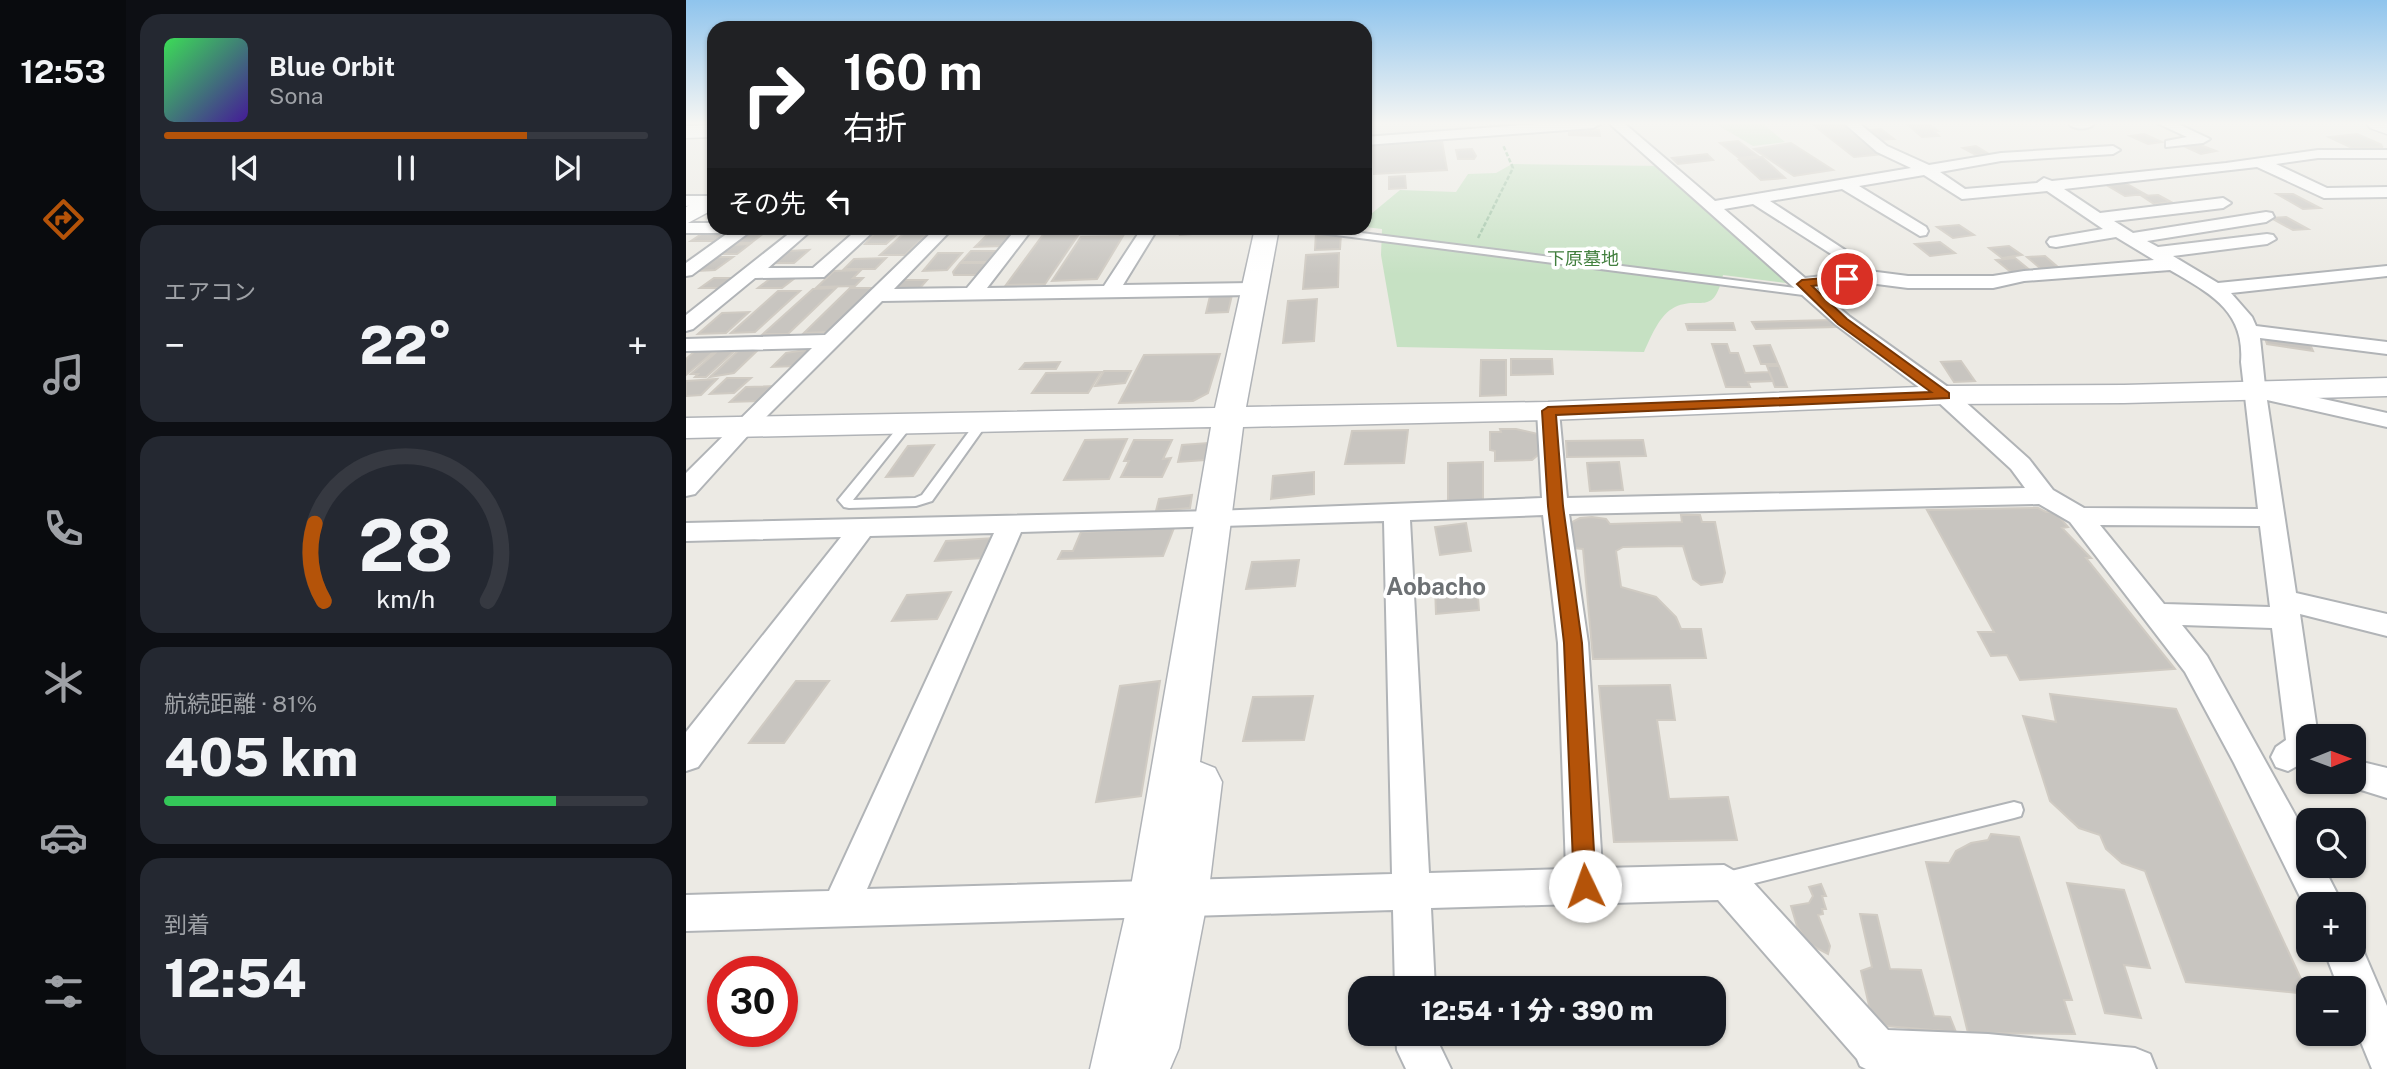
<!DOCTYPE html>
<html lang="ja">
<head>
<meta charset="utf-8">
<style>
	:root { --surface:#171b24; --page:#242831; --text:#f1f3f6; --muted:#9ea1a6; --line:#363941; --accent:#b45309 }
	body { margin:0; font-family:"Public Sans","Noto Sans JP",sans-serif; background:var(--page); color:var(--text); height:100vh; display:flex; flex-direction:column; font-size:26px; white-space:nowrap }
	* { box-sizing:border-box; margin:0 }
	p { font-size:23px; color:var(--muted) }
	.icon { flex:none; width:38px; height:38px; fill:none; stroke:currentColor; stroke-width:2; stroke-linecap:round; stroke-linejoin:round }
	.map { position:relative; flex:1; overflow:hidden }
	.details { display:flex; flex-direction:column; gap:14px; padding:14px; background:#0d0f14; width:560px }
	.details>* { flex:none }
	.banner { position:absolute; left:21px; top:21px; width:665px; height:214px; border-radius:21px; box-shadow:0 2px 5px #0004; background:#202124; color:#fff; overflow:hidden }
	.needle { width:46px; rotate:89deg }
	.controls { position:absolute; left:1610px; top:724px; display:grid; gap:14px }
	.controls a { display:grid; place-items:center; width:70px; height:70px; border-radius:14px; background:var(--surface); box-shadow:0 2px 5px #0004; font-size:35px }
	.speed { position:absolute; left:21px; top:956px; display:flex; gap:14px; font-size:35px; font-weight:700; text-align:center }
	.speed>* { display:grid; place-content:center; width:91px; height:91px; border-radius:50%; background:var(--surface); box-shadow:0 2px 5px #0004; line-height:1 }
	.speed .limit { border:10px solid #d22; background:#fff; color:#111 }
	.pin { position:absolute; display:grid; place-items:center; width:60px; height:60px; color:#fff; margin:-30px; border:4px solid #fff; border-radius:50%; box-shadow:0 2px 7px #0007 }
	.me { position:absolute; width:77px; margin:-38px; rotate:357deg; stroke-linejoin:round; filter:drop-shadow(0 0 5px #0008) }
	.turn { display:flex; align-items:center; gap:24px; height:147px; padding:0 21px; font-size:32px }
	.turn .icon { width:91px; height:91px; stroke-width:2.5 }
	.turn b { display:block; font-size:49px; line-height:60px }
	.then { display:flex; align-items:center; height:66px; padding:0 21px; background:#0003; gap:14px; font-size:26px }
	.big { font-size:52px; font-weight:800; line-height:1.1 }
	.details .card { flex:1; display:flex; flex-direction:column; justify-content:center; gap:10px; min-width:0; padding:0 24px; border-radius:21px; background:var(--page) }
	.details .dial { align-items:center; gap:0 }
	.dial svg { height:182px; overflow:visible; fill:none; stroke:var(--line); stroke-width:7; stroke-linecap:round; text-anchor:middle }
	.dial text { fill:var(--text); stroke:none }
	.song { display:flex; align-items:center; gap:21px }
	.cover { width:84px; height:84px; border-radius:10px; background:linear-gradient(135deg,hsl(130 70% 55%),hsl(260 70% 35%)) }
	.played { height:7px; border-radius:4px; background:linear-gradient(90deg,var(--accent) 75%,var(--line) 75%) }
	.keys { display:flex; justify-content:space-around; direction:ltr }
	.heat { display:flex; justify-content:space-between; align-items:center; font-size:38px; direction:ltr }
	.charge { height:10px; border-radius:5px; background:linear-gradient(90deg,#34c759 81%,var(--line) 0) }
	.trip { position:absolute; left:662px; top:976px; width:378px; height:70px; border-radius:21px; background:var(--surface); box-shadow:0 2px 5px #0004; font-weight:800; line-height:70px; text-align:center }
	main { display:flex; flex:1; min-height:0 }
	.tabs { display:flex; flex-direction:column; width:126px; justify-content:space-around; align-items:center; background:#090b0e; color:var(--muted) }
	.tabs .icon { width:49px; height:49px }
	.tabs .current { color:var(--accent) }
	.tabs b { font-size:32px; color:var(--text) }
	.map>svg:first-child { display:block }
	.green { fill:#c6e1c3 }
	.building { fill:#c8c5c0; stroke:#d0cbc3; stroke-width:2 }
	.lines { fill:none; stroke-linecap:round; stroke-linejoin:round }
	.lane-casing { stroke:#b1b4b7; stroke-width:4 }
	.street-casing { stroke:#b1b4b7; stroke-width:4 }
	.secondary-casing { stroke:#b0b3b7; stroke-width:3 }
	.path { stroke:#9cc2a3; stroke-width:2.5; stroke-dasharray:4.5 2; stroke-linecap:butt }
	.lane { fill:#fff; fill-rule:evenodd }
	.street { fill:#fff; fill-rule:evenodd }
	.secondary { fill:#fff; fill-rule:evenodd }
	.route { fill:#b45309; stroke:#753606; stroke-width:2 }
	.labels { text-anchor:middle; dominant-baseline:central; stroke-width:7; stroke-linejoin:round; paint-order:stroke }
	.far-park-label { font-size:18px; fill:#427f3e; stroke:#fff }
	.quarter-label { font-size:24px; font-weight:bold; fill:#6d7174; stroke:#fff }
</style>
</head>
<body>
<main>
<nav class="tabs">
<b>12:53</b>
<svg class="icon current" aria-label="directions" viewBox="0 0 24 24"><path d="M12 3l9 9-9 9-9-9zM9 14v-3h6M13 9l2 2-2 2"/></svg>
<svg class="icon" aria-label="music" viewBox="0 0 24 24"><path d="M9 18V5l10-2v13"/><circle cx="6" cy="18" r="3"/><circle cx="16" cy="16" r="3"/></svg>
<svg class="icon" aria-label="phone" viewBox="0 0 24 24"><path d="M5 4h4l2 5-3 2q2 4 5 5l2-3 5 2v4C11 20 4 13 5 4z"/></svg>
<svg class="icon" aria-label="climate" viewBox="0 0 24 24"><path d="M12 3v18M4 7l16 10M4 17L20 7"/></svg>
<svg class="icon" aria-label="car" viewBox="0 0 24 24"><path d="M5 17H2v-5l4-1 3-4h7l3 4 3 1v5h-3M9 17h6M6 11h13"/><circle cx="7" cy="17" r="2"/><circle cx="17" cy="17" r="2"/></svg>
<svg class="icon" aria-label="filters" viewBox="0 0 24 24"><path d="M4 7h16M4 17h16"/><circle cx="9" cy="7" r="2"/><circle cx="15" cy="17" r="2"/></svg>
</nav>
<section class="details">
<div class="card">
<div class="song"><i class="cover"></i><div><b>Blue Orbit</b><p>Sona</p></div></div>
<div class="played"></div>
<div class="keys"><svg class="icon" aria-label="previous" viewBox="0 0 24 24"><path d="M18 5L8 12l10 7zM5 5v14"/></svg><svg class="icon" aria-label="pause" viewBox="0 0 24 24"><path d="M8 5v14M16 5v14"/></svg><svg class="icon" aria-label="next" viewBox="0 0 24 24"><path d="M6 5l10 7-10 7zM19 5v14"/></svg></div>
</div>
<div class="card"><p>エアコン</p>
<div class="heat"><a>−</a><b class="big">22°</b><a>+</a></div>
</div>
<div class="card dial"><svg viewBox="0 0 100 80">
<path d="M14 69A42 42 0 1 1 86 69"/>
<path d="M14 69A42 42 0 0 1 10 35" stroke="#b45309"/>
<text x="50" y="56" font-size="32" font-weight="700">28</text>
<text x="50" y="72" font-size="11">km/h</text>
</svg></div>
<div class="card"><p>航続距離 · 81%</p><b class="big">405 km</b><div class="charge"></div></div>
<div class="card"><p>到着</p><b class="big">12:54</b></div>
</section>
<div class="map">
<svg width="1701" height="1069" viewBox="0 0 1701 1069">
	<rect width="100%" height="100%" fill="#eceae4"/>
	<path class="green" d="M1030 124H1077L1099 142 1067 146Z
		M826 164 978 166 1116 285 1037 275C1027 318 1014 295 989 307 973 315 965 337 958 352L711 347 695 255 696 229 679 227V219L714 190 770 192 782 174 810 173Z"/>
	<path class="building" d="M1126 124H1158L1198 154 1168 157Z
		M1221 124H1244L1252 131H1248L1253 136 1236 137Z
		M907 127V130H913L914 136 883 135V130Z
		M1195 129 1208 139 1192 140 1180 130Z
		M1458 134 1476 142 1462 144 1444 136Z
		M1671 134 1696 145H1693L1697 147 1666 148 1643 137Z
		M756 141 761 170 688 174 686 145Z
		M1052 141 1072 156 1053 158 1034 143Z
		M1105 143 1147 170 1108 176 1068 149Z
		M1509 143 1530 151 1515 154 1495 145Z
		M1290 146 1303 154 1290 155 1277 148Z
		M786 149 790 156 788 159H772L770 150Z
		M1021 154 1027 160 992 164 986 158Z
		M1076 157 1099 178 1075 180 1053 160Z
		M719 176 720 188 703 189V177Z
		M1436 181 1459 194 1439 196 1417 183Z
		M1591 194H1607L1634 208 1617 209Z
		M1472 195 1485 202 1468 204 1456 196Z
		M1600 217 1622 229 1607 230 1585 218Z
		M1273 225 1288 235 1267 238 1251 227Z
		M193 228H218L200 244H179Z
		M235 228H247L219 255H194L223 229Z
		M362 228H397L359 284 320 285Z
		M496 228H535L534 232 494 235Z
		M304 232 321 231 329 233 317 246 289 247Z
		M630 232 655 234 654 249 629 250Z
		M17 233H41L30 241H5Z
		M78 233 65 243H45L59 234Z
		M437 236 411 279 366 281 395 237Z
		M1254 242 1269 253 1244 256 1229 244Z
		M64 244 51 254H31L44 245Z
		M1323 246 1336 255 1316 258 1303 248Z
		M123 250 108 263H86L102 251Z
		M285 251H313L303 262H275Z
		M252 253H276L261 270 237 271Z
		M653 253 652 287 617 289 620 255Z
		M1359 256 1373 268 1355 269 1341 257Z
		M28 257H47L29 270 9 271Z
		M200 258 189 269H158L168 259Z
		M1329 258 1345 271 1326 273 1310 260Z
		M274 263H303L297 267 296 269H299L293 275H268L267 272Z
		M175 270 167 278H177L169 286 131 287 148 271Z
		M28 278H48L35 288H14Z
		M85 278H109L96 288H72Z
		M214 280H241L234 288H206Z
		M150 288 102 334H77L127 289Z
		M164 288H187L142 332 118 333Z
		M92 291H114L69 332 45 333Z
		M546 295 542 312 520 313 524 296Z
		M631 299 628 341 597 343 602 301Z
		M63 312 40 333 12 334 36 313Z
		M1146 320 1150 327 1070 329 1066 322Z
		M1047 323 1049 330H1002L1000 324Z
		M1578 335 1623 342 1627 351 1581 344Z
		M1026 344H1041L1044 353H1052L1059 373 1083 372 1087 381 1062 382 1064 387H1040Z
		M1084 345 1092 364H1075L1068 346Z
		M53 347 20 377H9L12 374H5L35 348Z
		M75 347 48 373 24 377 55 348Z
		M11 349H31L0 375V359Z
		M126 349 111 366 86 367 100 353Z
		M534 354 522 393 507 401 433 403 458 355Z
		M825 359H866L867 374 825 375Z
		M795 360H820V395L794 396Z
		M1275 361 1289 381 1268 382 1255 362Z
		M374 362 370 369H334L339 363Z
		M1081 366H1093L1101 387H1089Z
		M418 371H445L439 383 409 386Z
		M415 372 402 393H346L360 373Z
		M41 378H65L48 393 24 394Z
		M31 379 15 395 0 396V381Z
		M89 386 74 401 44 402 60 387Z
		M814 429H830L852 434V455L846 460 809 461V451L804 450V432H815Z
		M722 430 718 463 659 464 666 431Z
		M441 439 423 479 378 480 399 440Z
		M448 440H486L477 459 485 458 476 477H435L443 461H438Z
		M957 440 960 456 881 457 880 441Z
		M522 443 519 460 492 462 496 445Z
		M248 445 227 476 200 477 222 446Z
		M797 462V501L762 503V463Z
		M933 462 937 490 904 491 901 463Z
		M628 472V494L585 499 587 476Z
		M506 495 504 508 470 511 473 499Z
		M1352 508 1360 512H1369L1382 527 1376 528 1405 558H1400L1489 669 1334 680 1321 655 1305 656 1292 632H1308L1241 510Z
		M995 515H1014L1016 522H1029L1039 573 1036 582 1015 585 1007 579 997 546 937 547 930 551 935 587 970 597 990 617 995 629H1015L1020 658 907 659 897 549 887 548 884 523 894 518 906 517 920 519 924 524 996 522Z
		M780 523 785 551 754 555 749 527Z
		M488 528 477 556 372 559 376 551H387L395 532Z
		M308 538 298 558 249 561 260 541Z
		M613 560 609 586 560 589 566 562Z
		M791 584 793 610 750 614 749 587Z
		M265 592 251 619 206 621 221 595Z
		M110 681H143L98 743H63Z
		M474 681 455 796 410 802 434 686Z
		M984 685 989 720H971L983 799 1042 797 1051 840 928 842 913 686Z
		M1364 694 1490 709 1622 994 1500 982 1459 871 1436 863 1420 849 1414 835 1393 828 1364 801 1337 716 1370 722Z
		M627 696 618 740 557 741 567 697Z
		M1305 834 1333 837 1386 1000H1378L1389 1034 1282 1033 1240 862 1263 863 1270 851 1285 843 1302 840Z
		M1381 883 1438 890 1464 968 1438 965 1455 1018 1419 1013Z
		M1135 884 1140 896H1136L1140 909H1136L1137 914 1132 915 1144 946 1142 954 1123 944 1111 926 1105 906 1123 903 1127 896 1123 887Z
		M1174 914 1191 915 1204 969 1235 970 1248 1016 1264 1017 1270 1032 1200 1026 1185 1014 1175 971 1186 967Z"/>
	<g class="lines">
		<g class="lane-casing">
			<path id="lane" d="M615 228H636L1125 290 1130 293 1125 296 619 231Z
				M297 417 303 421 246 501 230 506 163 508 158 507 152 500 218 420 222 419 228 423 167 500 229 498 236 495 293 418Z
				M1328 802 1335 804 1337 810 1335 816 1328 818 1041 890 1034 888 1031 881 1034 874 1041 872Z"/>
		</g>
		<g class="street-casing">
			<path id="street" d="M851 124H914L907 128 679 145V137Z
				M924 124H939L1029 201 1225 168 1191 152 1159 124H1174L1201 146 1243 165 1315 153 1427 146 1434 150 1427 154 1315 161 1254 172 1279 189 1351 183 1358 178 1366 181 1540 163 1632 150H1701V158H1632L1590 164 1641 188 1701 187V197L1638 198 1571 167 1378 189 1414 213 1537 198 1545 203 1537 208 1428 221 1447 233 1580 212 1586 213 1588 217 1580 222 1461 241 1472 247 1581 234 1587 235 1590 239 1581 244 1487 256 1532 283 1701 266V276L1545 293 1566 317 1570 326 1701 342V354L1574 338 1579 386 1701 413V427L1581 400 1610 593 1701 614V636L1614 614 1632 737H1622V760L1602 771 1590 767 1585 757 1590 747 1600 740 1586 628 1496 625 1521 656 1622 838V866H1637L1657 905H1622V913L1548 763 1499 672 1384 522 1353 504 883 514 902 643 916 868 1038 865 1066 881 1202 1030 1302 1034 1449 1048 1464 1054 1470 1069H1180L1174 1066 1171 1059 1032 900 745 908 749 989H709L707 910 0 931V895L143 891 308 533 184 536 12 767 0 771V732L155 537 0 541V523L528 511 856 498 851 411 854 406H870L873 411 881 498 1339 488 1325 469 1250 400 1150 325ZM1238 175 1276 199 1361 191 1417 229 1364 238 1361 242 1364 246 1370 247 1430 237 1468 260 1338 271 1307 276H1222L1183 271 1119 278 1038 209 1067 204 1153 259 1159 258 1162 254 1159 250 1084 201 1156 189 1234 236 1240 235 1242 231 1240 227 1173 186ZM1484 270C1523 293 1559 310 1555 362L1572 509 1398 508 1367 490 1343 459 1266 390 1164 317 1130 288 1183 283 1222 288H1307L1338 281ZM857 515 872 643 880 869 743 873 724 520ZM698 521 706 874 181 889 335 532ZM1414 525 1574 526 1584 607 1478 604Z
				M1383 124H1408C1403 130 1388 130 1383 124Z
				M1473 124H1492L1524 139 1517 143 1480 147V141L1501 137Z
				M0 196H28V204L0 206Z
				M0 223H28V228H69L6 275 0 276V263L42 233H0Z
				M110 228H128L82 268H127L173 228H191L138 277 69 278 7 329 0 331V315Z
				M250 228H267L208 289 281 288 331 228H347L301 288 418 286 456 228H472L437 285 566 283 575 289 566 295 196 301 66 431 9 494 0 496V473L126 348 0 351V339L139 335Z
				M1668 760 1701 768V798L1656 784 1655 782H1668Z
				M1668 935 1671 936 1701 1006V1069H1686L1668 1025V989H1653L1638 950H1668Z
				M710 1034H752L753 1044 765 1069H720L711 1050Z"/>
		</g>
		<g class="secondary-casing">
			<path id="secondary" d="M1681 124H1701V134L1684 128Z
				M28 125V137L0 138V126Z
				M28 192V209L0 224V207Z
				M569 228H593L560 407 862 402 1258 386 1438 385 1701 378V396L1438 403 1258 404 862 420 557 427 514 762 529 768 536 782 522 897 493 1048 484 1069H404L443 898 525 427 0 438V418L529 408Z"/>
		</g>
		<path class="path" d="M792 238 827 168 817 145"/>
		<use href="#lane" class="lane"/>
		<use href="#street" class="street"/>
		<use href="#secondary" class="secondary"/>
	</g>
	<linearGradient id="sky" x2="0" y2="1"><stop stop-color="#8fc4ed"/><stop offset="0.45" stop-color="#f6f6f3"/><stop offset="1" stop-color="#f6f6f3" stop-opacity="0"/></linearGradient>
	<rect width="1701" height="274" fill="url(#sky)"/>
	<path class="route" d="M1161 276 1165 277V281L1126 286 1161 319 1263 393V398L870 415 877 506 896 643 910 886 907 894 899 897 891 894 888 886 878 643 862 506 856 411 862 407 1245 392 1152 324 1111 284 1116 280Z"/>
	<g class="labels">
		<g class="far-park-label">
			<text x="897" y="258">下原墓地</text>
		</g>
		<g class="quarter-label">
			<text x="750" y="586">Aobacho</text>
		</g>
	</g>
</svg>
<div class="controls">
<a><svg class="needle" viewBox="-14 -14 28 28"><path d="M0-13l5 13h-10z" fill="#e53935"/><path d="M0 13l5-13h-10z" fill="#9ea1a6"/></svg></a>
<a><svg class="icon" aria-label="search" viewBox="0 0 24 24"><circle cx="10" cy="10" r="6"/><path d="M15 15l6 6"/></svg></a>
<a>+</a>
<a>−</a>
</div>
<div class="speed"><div class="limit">30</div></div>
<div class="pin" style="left:1161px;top:279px;background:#d93025"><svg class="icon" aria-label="arrive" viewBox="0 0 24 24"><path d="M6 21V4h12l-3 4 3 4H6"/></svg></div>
<svg class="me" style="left:899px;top:886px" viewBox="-20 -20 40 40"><circle r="19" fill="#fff"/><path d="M0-13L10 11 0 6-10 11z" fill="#b45309"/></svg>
<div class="trip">12:54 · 1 分 · 390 m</div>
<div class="banner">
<div class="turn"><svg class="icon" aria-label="right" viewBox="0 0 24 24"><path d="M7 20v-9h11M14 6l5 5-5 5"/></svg><div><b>160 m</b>右折</div></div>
<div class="then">その先<svg class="icon" aria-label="left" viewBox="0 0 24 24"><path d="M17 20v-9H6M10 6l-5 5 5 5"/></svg></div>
</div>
</div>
</main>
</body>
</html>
